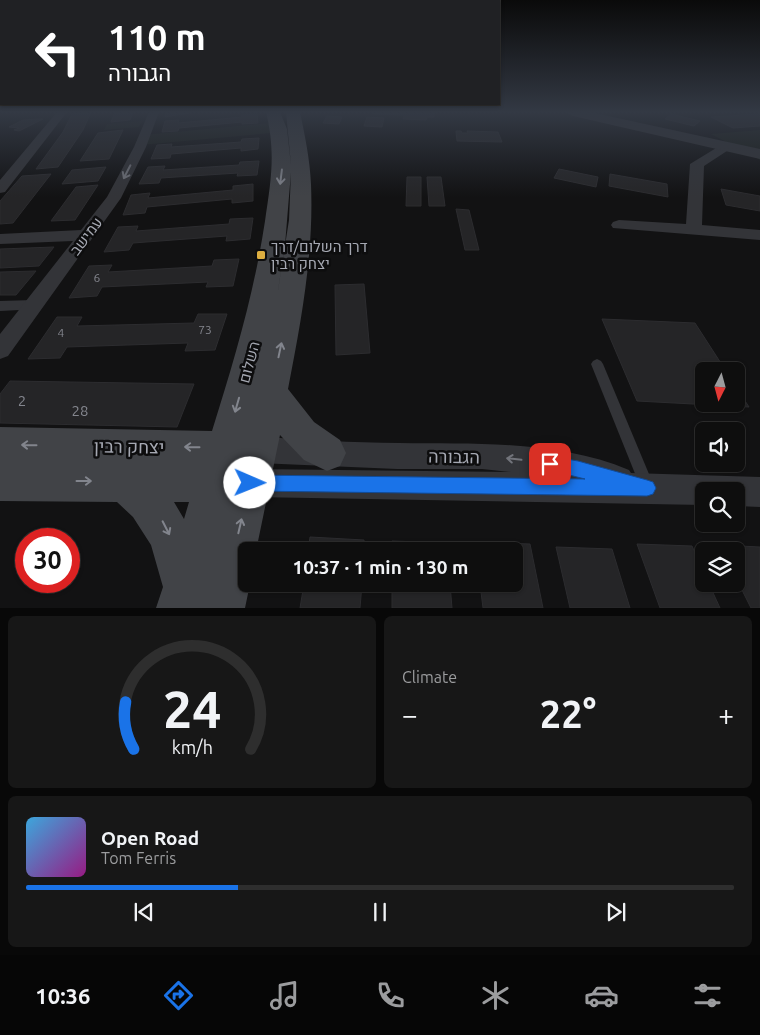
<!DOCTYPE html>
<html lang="en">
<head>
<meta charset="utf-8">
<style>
	:root { --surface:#0e0e0e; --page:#171717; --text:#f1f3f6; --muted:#9b9c9e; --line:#2e2e2e; --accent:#1a73e8 }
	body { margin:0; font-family:Ubuntu,Heebo,sans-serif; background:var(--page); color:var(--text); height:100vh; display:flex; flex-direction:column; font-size:19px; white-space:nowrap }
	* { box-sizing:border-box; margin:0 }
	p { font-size:16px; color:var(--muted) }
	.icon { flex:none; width:28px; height:28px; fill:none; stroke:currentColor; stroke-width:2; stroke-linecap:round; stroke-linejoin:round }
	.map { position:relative; height:608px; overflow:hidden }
	.panel { display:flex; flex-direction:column; gap:8px; padding:8px; background:#080808; flex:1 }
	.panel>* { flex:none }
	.guide { position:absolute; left:0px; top:0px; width:500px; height:105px; box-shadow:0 1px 4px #0004,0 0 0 1px var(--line); background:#202124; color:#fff; overflow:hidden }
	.needle { width:32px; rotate:186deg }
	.tools { position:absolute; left:695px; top:362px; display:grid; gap:10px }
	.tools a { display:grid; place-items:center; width:50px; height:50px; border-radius:8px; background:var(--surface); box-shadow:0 1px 4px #0004,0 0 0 1px var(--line); font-size:25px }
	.speed { position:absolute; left:15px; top:528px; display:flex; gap:10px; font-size:25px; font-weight:700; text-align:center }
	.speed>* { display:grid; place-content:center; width:65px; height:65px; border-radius:50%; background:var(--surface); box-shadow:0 1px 4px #0004,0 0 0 1px var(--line); line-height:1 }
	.speed .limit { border:8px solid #d22; background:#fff; color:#111 }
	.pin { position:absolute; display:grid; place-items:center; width:42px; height:42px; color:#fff; margin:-21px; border-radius:10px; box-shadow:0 2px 8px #0006 }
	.me { position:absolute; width:55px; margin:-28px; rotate:91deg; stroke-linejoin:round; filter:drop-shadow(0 0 4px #0008) }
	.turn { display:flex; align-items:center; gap:18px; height:105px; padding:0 25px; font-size:22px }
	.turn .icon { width:65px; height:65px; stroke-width:2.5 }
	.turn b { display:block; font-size:35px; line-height:42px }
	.big { font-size:38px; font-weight:700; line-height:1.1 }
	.panel .card { flex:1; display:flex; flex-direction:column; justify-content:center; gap:8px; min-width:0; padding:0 18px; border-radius:8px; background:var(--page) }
	.panel .dial { align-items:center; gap:0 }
	.dial svg { height:130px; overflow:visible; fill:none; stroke:var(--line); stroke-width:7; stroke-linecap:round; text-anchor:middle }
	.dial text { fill:var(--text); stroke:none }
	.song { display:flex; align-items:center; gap:15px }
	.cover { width:60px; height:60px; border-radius:8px; background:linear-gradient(135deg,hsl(200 70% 55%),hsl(310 70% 35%)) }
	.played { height:5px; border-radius:2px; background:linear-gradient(90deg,var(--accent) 30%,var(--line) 30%) }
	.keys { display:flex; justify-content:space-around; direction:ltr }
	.heat { display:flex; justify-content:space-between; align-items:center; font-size:28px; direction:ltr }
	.panel .tiles { flex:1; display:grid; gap:8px; grid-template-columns:1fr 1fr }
	.card:last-child { grid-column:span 2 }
	.trip { position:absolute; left:238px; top:542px; width:285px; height:50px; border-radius:8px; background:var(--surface); box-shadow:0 1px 4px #0004,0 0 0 1px var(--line); font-weight:700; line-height:50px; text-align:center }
	.tabs { display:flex; height:80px; justify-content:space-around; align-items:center; background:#060606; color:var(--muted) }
	.tabs .icon { width:35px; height:35px }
	.tabs .selected { color:var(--accent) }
	.tabs b { font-size:22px; color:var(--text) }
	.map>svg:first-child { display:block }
	.green { fill:#191d19 }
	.building { fill:#252527; stroke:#2c2c2f }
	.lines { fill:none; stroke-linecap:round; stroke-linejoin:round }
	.service { fill:#333438; fill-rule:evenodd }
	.pedestrian { fill:#333438; fill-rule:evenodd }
	.minor { fill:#333438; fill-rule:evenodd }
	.tertiary { fill:#333438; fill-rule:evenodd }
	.secondary { fill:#414347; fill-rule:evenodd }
	.oneway { stroke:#72747b }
	.oneway2 { stroke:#82858d }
	.route { fill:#1a73e8; stroke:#114b97 }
	.poi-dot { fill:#ddae40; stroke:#0d0d0e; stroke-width:2 }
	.labels { text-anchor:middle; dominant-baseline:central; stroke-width:5; stroke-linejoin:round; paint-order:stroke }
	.number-label { font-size:12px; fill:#84868e }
	.street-label { font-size:15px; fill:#a5a8b2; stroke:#0d0d0e }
	.poi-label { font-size:15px; fill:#a5a8b2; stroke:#0d0d0e; text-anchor:start }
	.near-number-label { font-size:15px; fill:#84868e }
	.near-street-label { font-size:18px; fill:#a5a8b2; stroke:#0d0d0e }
</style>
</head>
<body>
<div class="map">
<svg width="760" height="608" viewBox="0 0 760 608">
	<rect width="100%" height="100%" fill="#121213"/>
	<path class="green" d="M142 121 139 127 104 130 107 124Z
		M270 123 271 133 141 145 144 135Z
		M760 130V160L711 134Z"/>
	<path class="building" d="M91 112 83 130 58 167 36 169 63 132 72 114Z
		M115 112H133L130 120 111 122Z
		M166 112H195L165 117Z
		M374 112H435L434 117H427L426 120 403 119 404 115 374 114Z
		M257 114 258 123 242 124V122L179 128 178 131 162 132 165 121 179 120 178 123 242 117V115Z
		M671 114 700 121 694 126 665 119Z
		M760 114V126L733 128 711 117Z
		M327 116 342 117 339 124 323 123Z
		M367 117 384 118 382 127 364 126Z
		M37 119H43L19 131 14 130 19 128 9 127 23 120Z
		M123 130 109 159 80 161 98 133Z
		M456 131H461L462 133H468L467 131 498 132 502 142 457 141Z
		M259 138 258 149 241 151V148L171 154 170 158 151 159 157 145 172 144 171 147 241 142 242 139Z
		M259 161 257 175 237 176 238 173 161 178 159 183 139 184 148 167 165 166 163 170 239 165 240 162Z
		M106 167 98 181 62 184 72 170Z
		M559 169 598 177 596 187 554 178Z
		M51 174 13 223 0 224V201L22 176Z
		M610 174 667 184 668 197 609 186Z
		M407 177H421V206H406Z
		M427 177H441L445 206H429Z
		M253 184V201L232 203V199L147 207 145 213 123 215 131 195 150 193 148 198 233 190V186Z
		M98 185 75 220 51 221 76 187Z
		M721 189 760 196V211L726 205Z
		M456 209 469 210 479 250H465Z
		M253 218 250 239 226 241 227 236 133 243 129 250 104 252 118 227 138 226 136 231 229 224 230 219Z
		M54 247 39 266 0 268V249Z
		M239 259 233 286 206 287 208 282 102 287 97 296 69 298 89 266 112 265 108 272 212 266 214 260Z
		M36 271 16 295H0V272Z
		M364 284 370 353 336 355 335 285Z
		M198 314H227L215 350 185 351 188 343 67 347 60 358 28 359 57 317H82L77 326 194 323Z
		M602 319 695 323 726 371H704V404H736V387L749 407 637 401Z
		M10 381 194 384 177 427 0 423V394Z
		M310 537 364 540V551H308Z
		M392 541 447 543V551H392Z
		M475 542 530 544 543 608H483L480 584H514V551H476Z
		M637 544 692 546 704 572V584H709L720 608H660Z
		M720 545 760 547V608H751L736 578V551H723Z
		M556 547 612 549 630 608H570Z
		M304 584H362L360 608H300Z
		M392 584H450L452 608H392Z"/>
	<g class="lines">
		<path class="service" d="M597 359 601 361 603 364 654 486 652 491 647 493 642 491 591 364 593 361Z"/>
		<path class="pedestrian" d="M34 300 39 301 42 305 39 309 0 311V301Z"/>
		<path class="minor" d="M57 112H67L5 192 0 193V180Z
			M149 112H159L146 147 121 198 8 356 0 359V334L73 241 0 244V234L81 230 107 197 134 147Z
			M726 142 732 146 730 149 704 166 702 225 760 230V240L613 228 611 225 613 222 619 220 686 224 690 164Z
			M258 437C305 439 352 443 399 443 476 444 557 440 629 470L631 473 760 477V507L736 506V491H704V505L250 497 240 493 236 483 240 473 250 469 511 472 482 469H397L258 463 248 459 244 450 248 441Z"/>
		<path class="tertiary" d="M566 112H590L760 149V159L573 116Z"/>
		<path class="secondary" d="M266 112H280L287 129 291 165 286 112H300C305 136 310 160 311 184 314 253 301 322 288 389L314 422 340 440 346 453 340 466 327 471 304 460 280 435 256 551H246V584H250L245 608H156L163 587 151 545 133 517 117 502 0 501V461L15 462 0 461V427L212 431C234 361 254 294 265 221 271 180 276 153 266 112ZM291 172 289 220 277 297 285 245ZM174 502H189L184 519Z"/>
	</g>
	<defs><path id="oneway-shaft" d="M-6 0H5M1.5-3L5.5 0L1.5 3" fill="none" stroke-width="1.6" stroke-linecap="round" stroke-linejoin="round" transform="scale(1.25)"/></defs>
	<g class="oneway">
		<use href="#oneway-shaft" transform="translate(127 172) rotate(117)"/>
		<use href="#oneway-shaft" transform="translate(514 459) rotate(-174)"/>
	</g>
	<g class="oneway2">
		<use href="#oneway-shaft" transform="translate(281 177) rotate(97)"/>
		<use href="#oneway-shaft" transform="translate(280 350) rotate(-78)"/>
		<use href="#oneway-shaft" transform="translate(237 405) rotate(106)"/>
		<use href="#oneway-shaft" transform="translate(29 445) rotate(-179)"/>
		<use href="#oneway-shaft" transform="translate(192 447) rotate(-179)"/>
		<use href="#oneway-shaft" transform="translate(84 481)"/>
		<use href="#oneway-shaft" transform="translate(240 526) rotate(-77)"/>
		<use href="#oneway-shaft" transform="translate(166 528) rotate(63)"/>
	</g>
	<linearGradient id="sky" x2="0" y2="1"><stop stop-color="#0a0a0a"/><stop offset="0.57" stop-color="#333944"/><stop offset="1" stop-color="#333944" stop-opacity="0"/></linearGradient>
	<rect width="760" height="197" fill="url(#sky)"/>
	<path class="route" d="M550 456 578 461 647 480 653 482 656 488 653 494 647 496 250 491 244 489 242 483 244 477 250 475 585 479 545 469 542 464 545 458Z"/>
	<rect class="poi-dot" x="256" y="250" width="10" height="10" rx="2.5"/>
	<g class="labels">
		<g class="number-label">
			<text x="97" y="277">6</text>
			<text x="205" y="329">73</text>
			<text x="61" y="332">4</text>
		</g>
		<g class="street-label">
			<text transform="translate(86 236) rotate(-53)">עמישב</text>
			<text transform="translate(249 362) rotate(-75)">השלום</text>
		</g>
		<g class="poi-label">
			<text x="271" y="246">דרך השלום/דרך<tspan x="271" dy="17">יצחק רבין</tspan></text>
		</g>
		<g class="near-number-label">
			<text x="22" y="400">2</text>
			<text x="80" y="410">28</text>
		</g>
		<g class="near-street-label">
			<text transform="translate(129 446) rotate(1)">יצחק רבין</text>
			<text transform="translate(454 456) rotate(1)">הגבורה</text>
		</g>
	</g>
</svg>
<div class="tools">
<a><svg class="needle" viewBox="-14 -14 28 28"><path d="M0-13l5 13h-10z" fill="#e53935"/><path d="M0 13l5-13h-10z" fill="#9b9c9e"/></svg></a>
<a><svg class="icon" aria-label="sound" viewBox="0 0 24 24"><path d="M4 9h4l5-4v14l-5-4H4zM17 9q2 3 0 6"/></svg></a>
<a><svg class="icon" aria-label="search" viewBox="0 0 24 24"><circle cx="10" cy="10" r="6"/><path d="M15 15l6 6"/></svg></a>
<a><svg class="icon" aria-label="layers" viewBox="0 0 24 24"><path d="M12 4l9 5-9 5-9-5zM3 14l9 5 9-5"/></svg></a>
</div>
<div class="speed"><div class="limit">30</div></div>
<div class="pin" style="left:550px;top:464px;background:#d93025"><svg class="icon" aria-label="arrive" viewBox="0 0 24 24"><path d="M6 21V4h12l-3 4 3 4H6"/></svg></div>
<svg class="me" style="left:250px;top:483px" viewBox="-20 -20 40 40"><circle r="19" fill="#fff"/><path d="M0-13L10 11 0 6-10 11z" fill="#1a73e8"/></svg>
<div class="trip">10:37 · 1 min · 130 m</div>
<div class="guide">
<div class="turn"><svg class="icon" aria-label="left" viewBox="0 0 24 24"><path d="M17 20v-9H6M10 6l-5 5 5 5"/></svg><div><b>110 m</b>הגבורה</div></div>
</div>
</div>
<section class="panel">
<div class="tiles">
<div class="card dial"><svg viewBox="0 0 100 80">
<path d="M14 69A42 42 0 1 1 86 69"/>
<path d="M14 69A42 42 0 0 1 9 40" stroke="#1a73e8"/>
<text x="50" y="56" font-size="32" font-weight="700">24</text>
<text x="50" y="72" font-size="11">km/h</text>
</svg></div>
<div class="card"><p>Climate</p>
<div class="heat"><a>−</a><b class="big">22°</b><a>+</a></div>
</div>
<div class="card">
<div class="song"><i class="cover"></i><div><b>Open Road</b><p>Tom Ferris</p></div></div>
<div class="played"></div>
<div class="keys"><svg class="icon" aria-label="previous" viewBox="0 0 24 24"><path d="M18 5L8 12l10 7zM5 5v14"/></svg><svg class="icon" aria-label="pause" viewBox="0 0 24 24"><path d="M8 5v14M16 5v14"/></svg><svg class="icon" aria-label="next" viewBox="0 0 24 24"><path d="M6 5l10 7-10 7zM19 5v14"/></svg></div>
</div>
</div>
</section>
<nav class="tabs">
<b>10:36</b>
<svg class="icon selected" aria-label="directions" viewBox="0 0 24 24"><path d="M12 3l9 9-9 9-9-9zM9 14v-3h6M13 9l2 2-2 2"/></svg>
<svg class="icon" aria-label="music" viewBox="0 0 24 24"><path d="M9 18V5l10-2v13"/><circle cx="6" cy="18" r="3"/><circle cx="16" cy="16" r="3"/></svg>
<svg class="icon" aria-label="phone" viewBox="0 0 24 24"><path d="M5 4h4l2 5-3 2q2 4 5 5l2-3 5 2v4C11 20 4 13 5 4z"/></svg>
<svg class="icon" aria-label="climate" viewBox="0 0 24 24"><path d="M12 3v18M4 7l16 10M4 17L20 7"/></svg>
<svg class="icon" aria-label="car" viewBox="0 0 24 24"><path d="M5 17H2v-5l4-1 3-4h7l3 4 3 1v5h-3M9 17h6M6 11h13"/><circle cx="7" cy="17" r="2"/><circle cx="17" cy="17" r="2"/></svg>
<svg class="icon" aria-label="filters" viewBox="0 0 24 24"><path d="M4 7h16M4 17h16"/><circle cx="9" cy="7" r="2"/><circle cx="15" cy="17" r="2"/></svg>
</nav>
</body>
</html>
